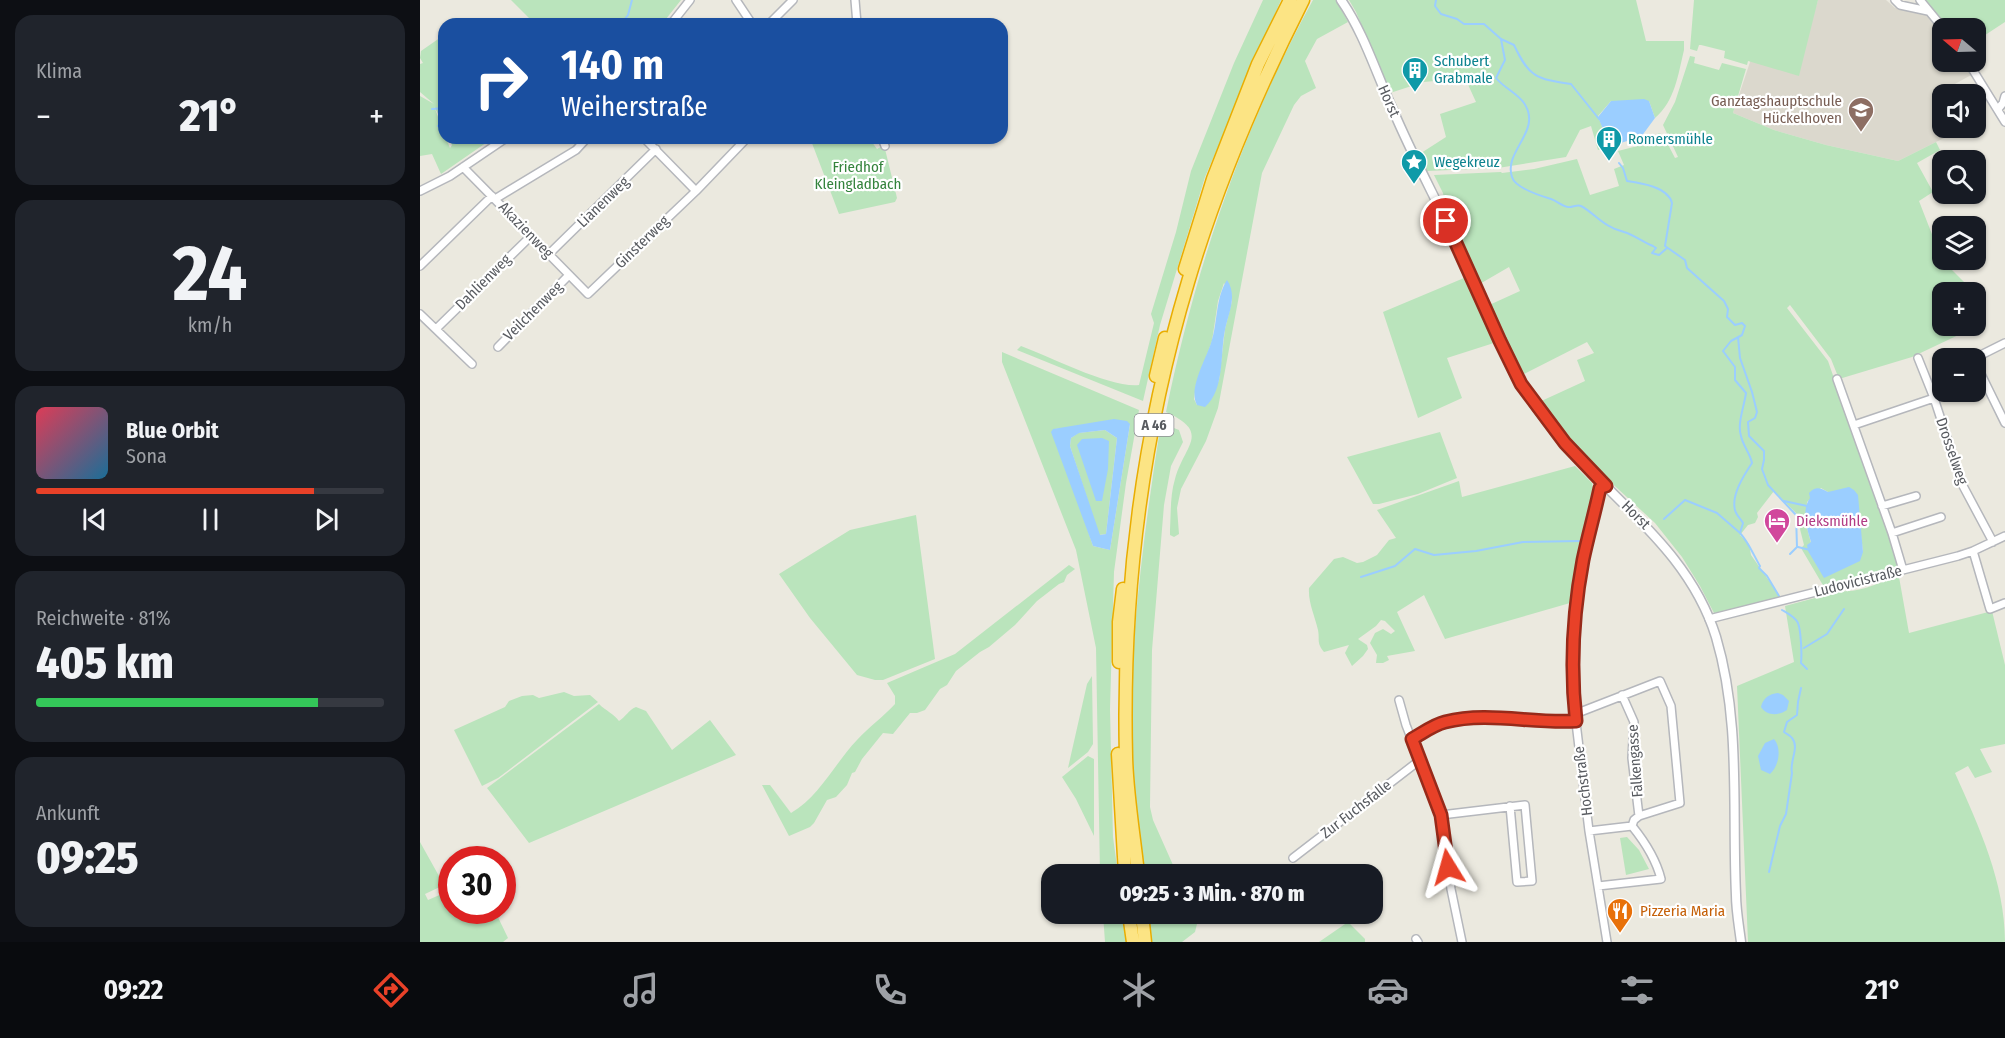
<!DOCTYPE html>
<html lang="de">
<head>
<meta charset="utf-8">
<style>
	:root { --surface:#171b24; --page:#20242c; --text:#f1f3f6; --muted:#9ea1a6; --line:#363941; --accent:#e84128 }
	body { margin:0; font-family:"Fira Sans Condensed",sans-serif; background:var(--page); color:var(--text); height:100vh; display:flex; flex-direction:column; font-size:22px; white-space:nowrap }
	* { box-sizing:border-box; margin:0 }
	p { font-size:20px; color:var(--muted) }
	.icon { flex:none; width:33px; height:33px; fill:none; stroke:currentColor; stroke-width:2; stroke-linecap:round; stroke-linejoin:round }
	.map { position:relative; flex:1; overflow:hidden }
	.sheet { display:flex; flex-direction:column; gap:15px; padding:15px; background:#0d0f14; width:420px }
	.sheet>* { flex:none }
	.banner { position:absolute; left:18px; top:18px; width:570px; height:126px; border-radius:18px; box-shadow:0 2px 4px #0004; background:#1a4fa0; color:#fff; overflow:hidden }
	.needle { width:39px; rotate:289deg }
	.fabs { position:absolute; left:1512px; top:18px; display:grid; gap:12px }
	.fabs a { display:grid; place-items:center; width:54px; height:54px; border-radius:12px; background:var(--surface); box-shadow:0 2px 4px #0004; font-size:30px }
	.speed { position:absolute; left:18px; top:846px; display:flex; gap:12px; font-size:30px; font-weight:700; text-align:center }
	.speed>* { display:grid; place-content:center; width:78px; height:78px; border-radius:50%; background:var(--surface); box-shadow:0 2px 4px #0004; line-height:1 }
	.speed .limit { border:9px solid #d22; background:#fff; color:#111 }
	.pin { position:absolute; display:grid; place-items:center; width:51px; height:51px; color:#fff; margin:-26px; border:3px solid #fff; border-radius:50%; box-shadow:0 2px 6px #0007 }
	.me { position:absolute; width:66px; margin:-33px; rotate:352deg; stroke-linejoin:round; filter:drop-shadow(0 0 4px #0008) }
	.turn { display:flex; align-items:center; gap:21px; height:126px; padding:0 24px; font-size:27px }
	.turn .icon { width:78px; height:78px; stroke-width:2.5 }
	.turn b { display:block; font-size:42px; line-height:51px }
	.big { font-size:45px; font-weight:800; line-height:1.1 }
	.sheet .tile { flex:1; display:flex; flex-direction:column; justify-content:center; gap:9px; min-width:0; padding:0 21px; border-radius:18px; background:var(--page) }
	.sheet .dial { align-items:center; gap:0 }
	.dial b { font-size:78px; line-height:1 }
	.song { display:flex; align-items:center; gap:18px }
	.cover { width:72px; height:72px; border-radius:9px; background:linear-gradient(135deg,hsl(350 70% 55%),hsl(200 70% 35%)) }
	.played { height:6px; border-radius:3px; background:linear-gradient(90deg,var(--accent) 80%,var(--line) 80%) }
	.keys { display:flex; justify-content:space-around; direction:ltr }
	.heat { display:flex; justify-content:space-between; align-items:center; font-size:33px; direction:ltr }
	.charge { height:9px; border-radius:4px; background:linear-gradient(90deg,#34c759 81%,var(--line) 0) }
	.trip { position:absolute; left:621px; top:864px; width:342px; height:60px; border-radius:18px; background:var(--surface); box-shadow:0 2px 4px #0004; font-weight:800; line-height:60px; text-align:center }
	.menu { display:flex; height:96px; justify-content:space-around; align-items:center; background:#090b0e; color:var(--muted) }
	.menu .icon { width:42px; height:42px }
	.menu .selected { color:var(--accent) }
	.menu b { font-size:27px; color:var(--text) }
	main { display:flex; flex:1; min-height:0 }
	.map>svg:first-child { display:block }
	.education { fill:#dbd8cd }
	.green { fill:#bae4bc; fill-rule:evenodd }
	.water { fill:#9bceff; fill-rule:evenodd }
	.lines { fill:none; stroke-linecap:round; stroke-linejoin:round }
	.stream { stroke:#9bceff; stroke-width:2 }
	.minor-casing { stroke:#b5b7bc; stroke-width:10 }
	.tertiary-casing { stroke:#b5b7bc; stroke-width:11 }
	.motorway-casing { stroke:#e9ad01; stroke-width:15 }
	.minor { stroke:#fff; stroke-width:7 }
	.tertiary { stroke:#fff; stroke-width:8 }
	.motorway { stroke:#fce484; stroke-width:12 }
	.route-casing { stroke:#972a1a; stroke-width:15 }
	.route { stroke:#e84128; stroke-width:10 }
	.labels { text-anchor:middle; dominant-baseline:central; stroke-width:4.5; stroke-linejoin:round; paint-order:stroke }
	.shield { fill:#fff; stroke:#8a8c90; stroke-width:1.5 }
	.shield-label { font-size:14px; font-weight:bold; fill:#585b60 }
	.culture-label { font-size:15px; fill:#0d838f; stroke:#fff; text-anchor:start }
	.street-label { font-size:15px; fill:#585b60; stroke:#fff }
	.education-label { font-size:15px; fill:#785e54; stroke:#fff; text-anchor:end }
	.park-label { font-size:15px; fill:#34833c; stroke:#fff }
	.hotel-label { font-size:15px; fill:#b23c85; stroke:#fff; text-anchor:start }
	.food-label { font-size:15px; fill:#c56008; stroke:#fff; text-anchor:start }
</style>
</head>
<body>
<main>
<section class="sheet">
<div class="tile"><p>Klima</p>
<div class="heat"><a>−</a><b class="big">21°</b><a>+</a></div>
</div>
<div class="tile dial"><b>24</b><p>km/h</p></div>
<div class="tile">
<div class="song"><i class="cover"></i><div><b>Blue Orbit</b><p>Sona</p></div></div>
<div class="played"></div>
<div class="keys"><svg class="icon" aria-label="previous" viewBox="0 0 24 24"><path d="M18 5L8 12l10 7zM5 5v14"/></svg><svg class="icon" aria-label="pause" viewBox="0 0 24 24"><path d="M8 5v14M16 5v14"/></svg><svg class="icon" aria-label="next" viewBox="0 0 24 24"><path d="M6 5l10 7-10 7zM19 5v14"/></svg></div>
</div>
<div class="tile"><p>Reichweite · 81%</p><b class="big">405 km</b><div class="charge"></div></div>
<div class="tile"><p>Ankunft</p><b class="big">09:25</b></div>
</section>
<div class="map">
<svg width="1585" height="942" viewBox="0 0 1585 942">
	<rect width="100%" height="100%" fill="#ebe9df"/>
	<path class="education" d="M1398 0H1466L1475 8 1507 15 1522 34V62H1545L1553 74 1513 96 1522 112V128H1531L1534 133 1478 161 1406 145 1354 130 1313 113 1331 59 1391 23Z"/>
	<path class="green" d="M91 0H261L242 24H115Z
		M843 0H861L785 177 740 325 723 401 597 350 601 346C631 357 690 388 719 385L734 323 731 314 756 232 771 171 814 63Z
		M893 0H916L928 22 897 39 885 61 896 88 881 96 874 105 842 173 798 408 786 441 761 489 757 508 759 534 754 537 750 535V530C751 513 750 495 755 479 764 445 792 433 746 412 775 269 823 127 893 0ZM804 283 811 294 812 301 805 329 799 380 795 389 777 405 774 399 776 385 792 341 798 301Z
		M929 0H1216L1226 41H1264V50C1258 75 1255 101 1235 118L1229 101H1191L1178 116 1190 146 1178 150 1171 126 1160 130 1146 157 1078 168 1007 171 998 155 1026 137 1020 114 1056 102 1045 78 1004 82 970 93 936 12Z
		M1274 0H1398L1379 76 1328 61 1327 65 1304 58 1305 51 1281 45H1279L1277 51 1270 49Z
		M1504 0H1585V22L1556 41V28H1527Z
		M24 35V126L14 106 24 133V138H26L30 148 32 145 29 138H73L21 174 12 154 0 156V96L14 104 0 92V64L3 63 0 58 1 51Z
		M1270 56 1275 57 1274 63 1299 70 1302 63 1326 69 1313 113 1354 130 1406 145 1478 161 1516 142 1520 150 1497 163 1513 192 1499 201 1522 260 1554 292H1522V326H1546L1549 330 1492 357 1419 379 1411 359 1370 305 1367 308 1408 361 1479 566 1404 587 1381 548 1384 545 1379 525V516L1354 491 1337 513 1338 517 1335 523 1328 525 1320 535 1329 544 1331 555 1361 598 1294 613 1280 586 1262 557 1235 523 1145 440 1117 403 1165 381 1157 360 1174 353 1167 342 1100 376 1067 306 1100 291 1089 267 1058 285 1041 241 1028 217 1023 193 1014 175 1081 172 1082 173 1114 169 1157 159 1170 195 1199 186 1194 169 1204 165 1198 151 1229 143 1239 133 1243 135 1255 158 1258 157 1243 125 1255 102ZM1401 488 1408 492 1441 535 1443 552 1391 543 1386 524 1387 502Z
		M390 138H449L457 149 464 145 477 198 475 202 419 214Z
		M1044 278 1077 342 1027 358 1042 398 998 418 963 312Z
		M582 352 719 410 706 483 694 572 690 709 693 837 698 874H680L676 648 656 550 582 362ZM710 424 690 550 673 546 634 429Z
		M741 423 759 430 763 442 751 466 744 505 732 650 730 807 733 820 757 874H720C713 792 709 710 715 627 721 559 730 491 741 423Z
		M685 430 697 438 686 534 679 535 650 446 651 438 658 433Z
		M1020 432 1037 478 998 494 959 504H953L927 457Z
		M1155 466 1172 483 1173 490 1154 577 1150 603 1025 639 1004 595 977 612 995 651 967 656 969 660 963 663H956L957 655 950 643 955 633 963 629 971 634 975 631 965 621 961 620 956 626 938 639 947 645 948 649 943 656 932 666 925 653 929 645 904 652C896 642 900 640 898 630 895 616 888 603 889 588L914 559 923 557 937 563 943 562 957 555 969 540 976 538 957 510 1039 481 1042 497Z
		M496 515 515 659 463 680H455L437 675 390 618 359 574 430 530Z
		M649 565 655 569 647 575 644 582 639 584 617 601 595 625 569 647 560 652 536 671 527 685 520 689 505 710 497 713H490L473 734 463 733 442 759 435 772 432 773 427 785 416 797 407 800 394 823 390 827 369 836 342 785H350L371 813C399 797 415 763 437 740 449 727 463 717 475 704V696L467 683 535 654Z
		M1479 577 1489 633 1572 611 1585 665V744L1560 749 1572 772 1555 778 1548 766 1535 773C1559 827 1585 882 1585 942H1328L1317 686 1374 662 1365 606 1421 591C1442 593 1460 581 1479 577Z
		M672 676 673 744 668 752 648 768 667 684Z
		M144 692 154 696 170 695 178 702 78 778 62 786 34 730 85 707 89 701 102 696 113 695 119 698Z
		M179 704C186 711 193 713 199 721 206 717 208 710 216 707L226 711 252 750 290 720 316 755 109 843 67 788Z
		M668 756 674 759V836L656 799 642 777Z
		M1207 837 1219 850 1229 869 1206 875 1200 838Z
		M0 842 24 885 5 894 8 900 31 890 32 910 75 911 88 938 83 942H0Z
		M683 914H702L706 942H685Z
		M725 914H774L777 924 775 932 762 942H729Z
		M928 922 945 939V942H899Z"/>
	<path class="water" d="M1224 99 1229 101 1235 118 1221 137 1190 146 1178 117 1191 101Z
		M807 280C818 296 808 314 805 330 800 353 805 390 785 407L777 405C768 389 786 359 791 343 798 323 795 299 807 280Z
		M694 419 707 421 710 424 690 550 673 546 631 432 633 429ZM685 430 697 438 686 534 680 535 650 446 651 438 659 433Z
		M682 438 689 441 688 469 682 501H676L657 445 662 439Z
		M1429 487 1434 490 1438 495 1443 552 1440 561 1404 578 1388 551 1387 545 1391 542C1387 529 1381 511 1390 498L1389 493C1396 486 1400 488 1408 492Z
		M1358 693 1363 695 1369 701 1367 710C1358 716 1347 716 1341 707 1343 698 1349 694 1358 693Z
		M1354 739C1362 748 1359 766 1350 774L1341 770 1338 756 1345 743Z"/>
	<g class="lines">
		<path class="stream" d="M1016 0 1015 6 1021 14 1037 19 1044 24H1064L1081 39 1094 45C1109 77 1116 79 1151 84L1179 119
			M201 24 208 15 212 0
			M1081 39 1085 60 1076 78C1084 88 1097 93 1104 103 1123 131 1083 151 1092 177 1095 188 1121 196 1131 199 1137 201 1142 206 1148 207 1152 208 1157 204 1161 206 1171 211 1181 223 1191 227 1195 230 1200 230 1204 232 1214 235 1223 242 1233 246L1236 248 1232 253 1239 255 1247 248
			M12 109 24 108
			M18 126 24 124
			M1199 163 1203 168 1207 181C1221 183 1248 187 1252 203L1245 246 1265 260 1267 268 1304 301 1308 309 1307 317 1315 325 1322 323 1325 326 1322 335 1311 341 1303 351 1315 367V380L1326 393C1324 407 1317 424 1321 436 1323 446 1330 453 1332 463 1324 475 1311 495 1315 510 1316 515 1320 518 1323 523L1320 533C1329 543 1333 554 1340 566L1339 568 1347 576 1359 596
			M1318 337 1320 358 1332 392 1337 412 1335 418 1328 422 1329 436 1344 451V460L1342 469 1348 485 1376 515 1377 547 1370 554
			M1364 501 1387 506
			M1244 519 1265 500 1297 513 1320 533
			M1378 547 1390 550
			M941 577 975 566 995 549 1014 555 1056 551 1103 542 1159 541
			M1362 610C1367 613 1375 617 1378 623 1381 631 1382 654 1381 663L1387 669
			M1384 648 1407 634 1424 609
			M1349 872 1360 826 1366 814 1372 773C1369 762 1380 747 1372 738 1370 735 1367 734 1364 732L1367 722 1377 715 1378 702 1381 688"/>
		<g class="minor-casing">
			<path id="minor" d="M316 0 332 24
				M435 0 437 24
				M1475 0 1480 5 1508 11
				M1500 0 1523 28
				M251 24 270 0
				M349 24 373 0
				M1548 62 1585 122
				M1578 109 1583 103 1585 96
				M224 138 276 191
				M462 138 465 146
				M43 167 168 294 276 191 327 138
				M0 191 30 176 86 138
				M75 199 156 150 167 138
				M129 254 236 149
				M0 266 72 196
				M0 314 52 364
				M16 329 111 236
				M78 347 149 275
				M1498 358 1514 398 1542 484 1573 542
				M1555 358 1585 343
				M1556 364 1585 423
				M1417 379 1472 533 1483 570
				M1434 425 1514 398
				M1186 486 1180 488 1163 561 1154 625 1153 677 1155 714 1169 831 1187 942
				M1462 506 1496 496
				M1472 533 1521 517
				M1553 551 1570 609 1585 603
				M1289 619 1538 556 1553 551 1585 536
				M1202 695 1214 722 1212 758 1219 816 1214 820 1212 826
				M979 700 986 725 1021 815 1031 889 1042 942
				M1155 714 1240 681 1251 706 1260 803 1219 816
				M992 739C1003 733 1013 725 1025 722 1068 711 1112 724 1156 721
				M1021 815 1105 805 1112 881 1097 882 1090 806
				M1169 831 1212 826
				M873 858 1000 760
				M1178 886 1241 879C1236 859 1225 842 1212 826
				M996 939 998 942"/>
		</g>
		<g class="tertiary-casing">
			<path id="tertiary" d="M921 0C944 33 956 73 973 110 992 155 1016 199 1037 244 1057 290 1075 339 1101 383 1112 404 1129 425 1145 443 1199 506 1270 553 1296 637 1321 721 1312 808 1316 895 1316 910 1319 926 1321 942"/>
		</g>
		<g class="motorway-casing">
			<path id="motorway" d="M765 269 793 179 838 64 870 0
				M736 376 745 338
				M699 662V622L703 589
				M698 754 705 874
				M718 874C714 835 707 796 706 757 702 597 722 435 768 282 797 184 837 91 883 0
				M709 914 713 942
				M722 914 725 942"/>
		</g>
		<use href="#minor" class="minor"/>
		<use href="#tertiary" class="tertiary"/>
		<use href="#motorway" class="motorway"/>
	</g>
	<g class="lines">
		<g class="route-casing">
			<path id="route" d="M1026 221 1080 341 1101 384 1145 443 1186 486 1180 488C1175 512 1168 536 1163 560 1153 613 1150 667 1156 721 1112 724 1068 711 1025 722 1013 725 1003 733 992 739L1021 815 1028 867"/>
		</g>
		<use href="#route" class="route"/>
	</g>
	<defs>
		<g id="building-pin" transform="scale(1.35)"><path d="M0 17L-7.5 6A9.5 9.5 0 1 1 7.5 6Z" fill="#0f9aa8" stroke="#fff"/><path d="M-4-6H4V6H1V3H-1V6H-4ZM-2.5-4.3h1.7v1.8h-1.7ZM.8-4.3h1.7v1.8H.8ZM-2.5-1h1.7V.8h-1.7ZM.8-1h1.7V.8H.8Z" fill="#fff"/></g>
		<g id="school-pin" transform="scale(1.35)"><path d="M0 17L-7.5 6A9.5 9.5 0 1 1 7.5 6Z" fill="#8d6e63" stroke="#fff"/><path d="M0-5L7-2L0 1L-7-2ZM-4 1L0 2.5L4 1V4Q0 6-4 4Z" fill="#fff"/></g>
		<g id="sight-pin" transform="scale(1.35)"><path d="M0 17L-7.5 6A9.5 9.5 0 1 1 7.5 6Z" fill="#0f9aa8" stroke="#fff"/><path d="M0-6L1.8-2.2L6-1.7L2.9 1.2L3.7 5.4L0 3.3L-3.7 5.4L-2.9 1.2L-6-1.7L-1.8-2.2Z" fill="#fff"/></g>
		<g id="hotel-pin" transform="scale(1.35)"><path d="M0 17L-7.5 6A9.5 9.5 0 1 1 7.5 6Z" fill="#d1479c" stroke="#fff"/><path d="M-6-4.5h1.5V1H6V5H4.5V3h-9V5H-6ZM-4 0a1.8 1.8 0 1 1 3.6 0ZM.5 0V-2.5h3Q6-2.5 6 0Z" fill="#fff"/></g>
		<g id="restaurant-pin" transform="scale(1.35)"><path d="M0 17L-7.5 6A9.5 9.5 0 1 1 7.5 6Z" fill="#e8710a" stroke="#fff"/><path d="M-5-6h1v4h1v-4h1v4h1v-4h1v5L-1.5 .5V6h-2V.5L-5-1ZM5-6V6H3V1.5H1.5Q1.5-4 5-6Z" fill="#fff"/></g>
	</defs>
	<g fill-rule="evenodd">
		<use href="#building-pin" x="995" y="70"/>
		<use href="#school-pin" x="1441" y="110"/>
		<use href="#building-pin" x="1189" y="139"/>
		<use href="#sight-pin" x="994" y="162"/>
		<use href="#hotel-pin" x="1357" y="521"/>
		<use href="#restaurant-pin" x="1200" y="911"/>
	</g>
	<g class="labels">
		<rect class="shield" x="714.5" y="414" width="39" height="22" rx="4.5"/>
		<g class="shield-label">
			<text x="734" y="425">A 46</text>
		</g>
		<g class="culture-label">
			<text x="1014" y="61">Schubert<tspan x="1014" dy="17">Grabmale</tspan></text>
			<text x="1208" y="139">Romersmühle</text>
			<text x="1014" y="162">Wegekreuz</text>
		</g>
		<g class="street-label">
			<text transform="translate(969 101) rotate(66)">Horst</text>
			<text transform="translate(183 202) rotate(-44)">Lianenweg</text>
			<text transform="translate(106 230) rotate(46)">Akazienweg</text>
			<text transform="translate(222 242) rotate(-44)">Ginsterweg</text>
			<text transform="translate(63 282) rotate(-45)">Dahlienweg</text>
			<text transform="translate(113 311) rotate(-45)">Veilchenweg</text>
			<text transform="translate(1532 451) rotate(71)">Drosselweg</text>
			<text transform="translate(1216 515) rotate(45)">Horst</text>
			<text transform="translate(1438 581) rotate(-14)">Ludovicistraße</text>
			<text transform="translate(1215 761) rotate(-94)">Falkengasse</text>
			<text transform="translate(1163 781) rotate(-97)">Hochstraße</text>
			<text transform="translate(936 809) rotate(-38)">Zur Fuchsfalle</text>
		</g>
		<g class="education-label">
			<text x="1422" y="101">Ganztagshauptschule<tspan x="1422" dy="17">Hückelhoven</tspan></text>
		</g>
		<g class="park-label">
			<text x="438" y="167">Friedhof<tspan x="438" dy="17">Kleingladbach</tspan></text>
		</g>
		<g class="hotel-label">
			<text x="1376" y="521">Dieksmühle</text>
		</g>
		<g class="food-label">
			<text x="1220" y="911">Pizzeria Maria</text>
		</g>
	</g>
</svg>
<div class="fabs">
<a><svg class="needle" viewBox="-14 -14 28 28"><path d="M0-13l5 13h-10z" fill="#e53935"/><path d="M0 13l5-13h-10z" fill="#9ea1a6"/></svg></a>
<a><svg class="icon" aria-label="sound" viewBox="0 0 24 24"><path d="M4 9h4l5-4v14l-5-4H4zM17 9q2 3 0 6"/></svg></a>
<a><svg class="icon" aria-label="search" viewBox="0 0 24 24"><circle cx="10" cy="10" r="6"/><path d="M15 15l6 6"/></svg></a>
<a><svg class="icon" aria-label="layers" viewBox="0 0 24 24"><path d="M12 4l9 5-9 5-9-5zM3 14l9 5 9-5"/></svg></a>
<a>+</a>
<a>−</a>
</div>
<div class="speed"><div class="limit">30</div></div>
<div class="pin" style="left:1026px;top:221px;background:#d93025"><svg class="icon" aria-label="arrive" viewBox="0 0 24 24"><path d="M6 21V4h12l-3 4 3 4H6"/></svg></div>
<svg class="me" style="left:1028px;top:867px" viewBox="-20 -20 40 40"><path d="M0-17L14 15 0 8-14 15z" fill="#e84128" stroke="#fff" stroke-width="4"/></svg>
<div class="trip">09:25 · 3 Min. · 870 m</div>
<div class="banner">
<div class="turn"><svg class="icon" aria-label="right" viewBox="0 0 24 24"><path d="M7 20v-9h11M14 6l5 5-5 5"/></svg><div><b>140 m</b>Weiherstraße</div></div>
</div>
</div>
</main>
<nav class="menu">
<b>09:22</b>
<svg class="icon selected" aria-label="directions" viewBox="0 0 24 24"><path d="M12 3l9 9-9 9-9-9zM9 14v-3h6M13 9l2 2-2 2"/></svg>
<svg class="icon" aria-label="music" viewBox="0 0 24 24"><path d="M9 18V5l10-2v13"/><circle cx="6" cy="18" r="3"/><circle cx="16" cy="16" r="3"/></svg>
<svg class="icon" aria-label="phone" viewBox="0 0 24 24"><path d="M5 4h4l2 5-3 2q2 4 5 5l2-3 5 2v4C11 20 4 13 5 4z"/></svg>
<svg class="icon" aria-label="climate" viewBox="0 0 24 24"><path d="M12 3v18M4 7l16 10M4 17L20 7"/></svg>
<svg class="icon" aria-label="car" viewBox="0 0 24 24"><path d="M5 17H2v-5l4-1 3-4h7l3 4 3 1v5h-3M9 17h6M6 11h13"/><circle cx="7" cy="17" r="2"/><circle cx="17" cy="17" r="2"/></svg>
<svg class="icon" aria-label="filters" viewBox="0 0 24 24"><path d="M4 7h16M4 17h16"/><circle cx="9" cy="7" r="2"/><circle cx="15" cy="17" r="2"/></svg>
<b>21°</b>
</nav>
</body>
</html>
